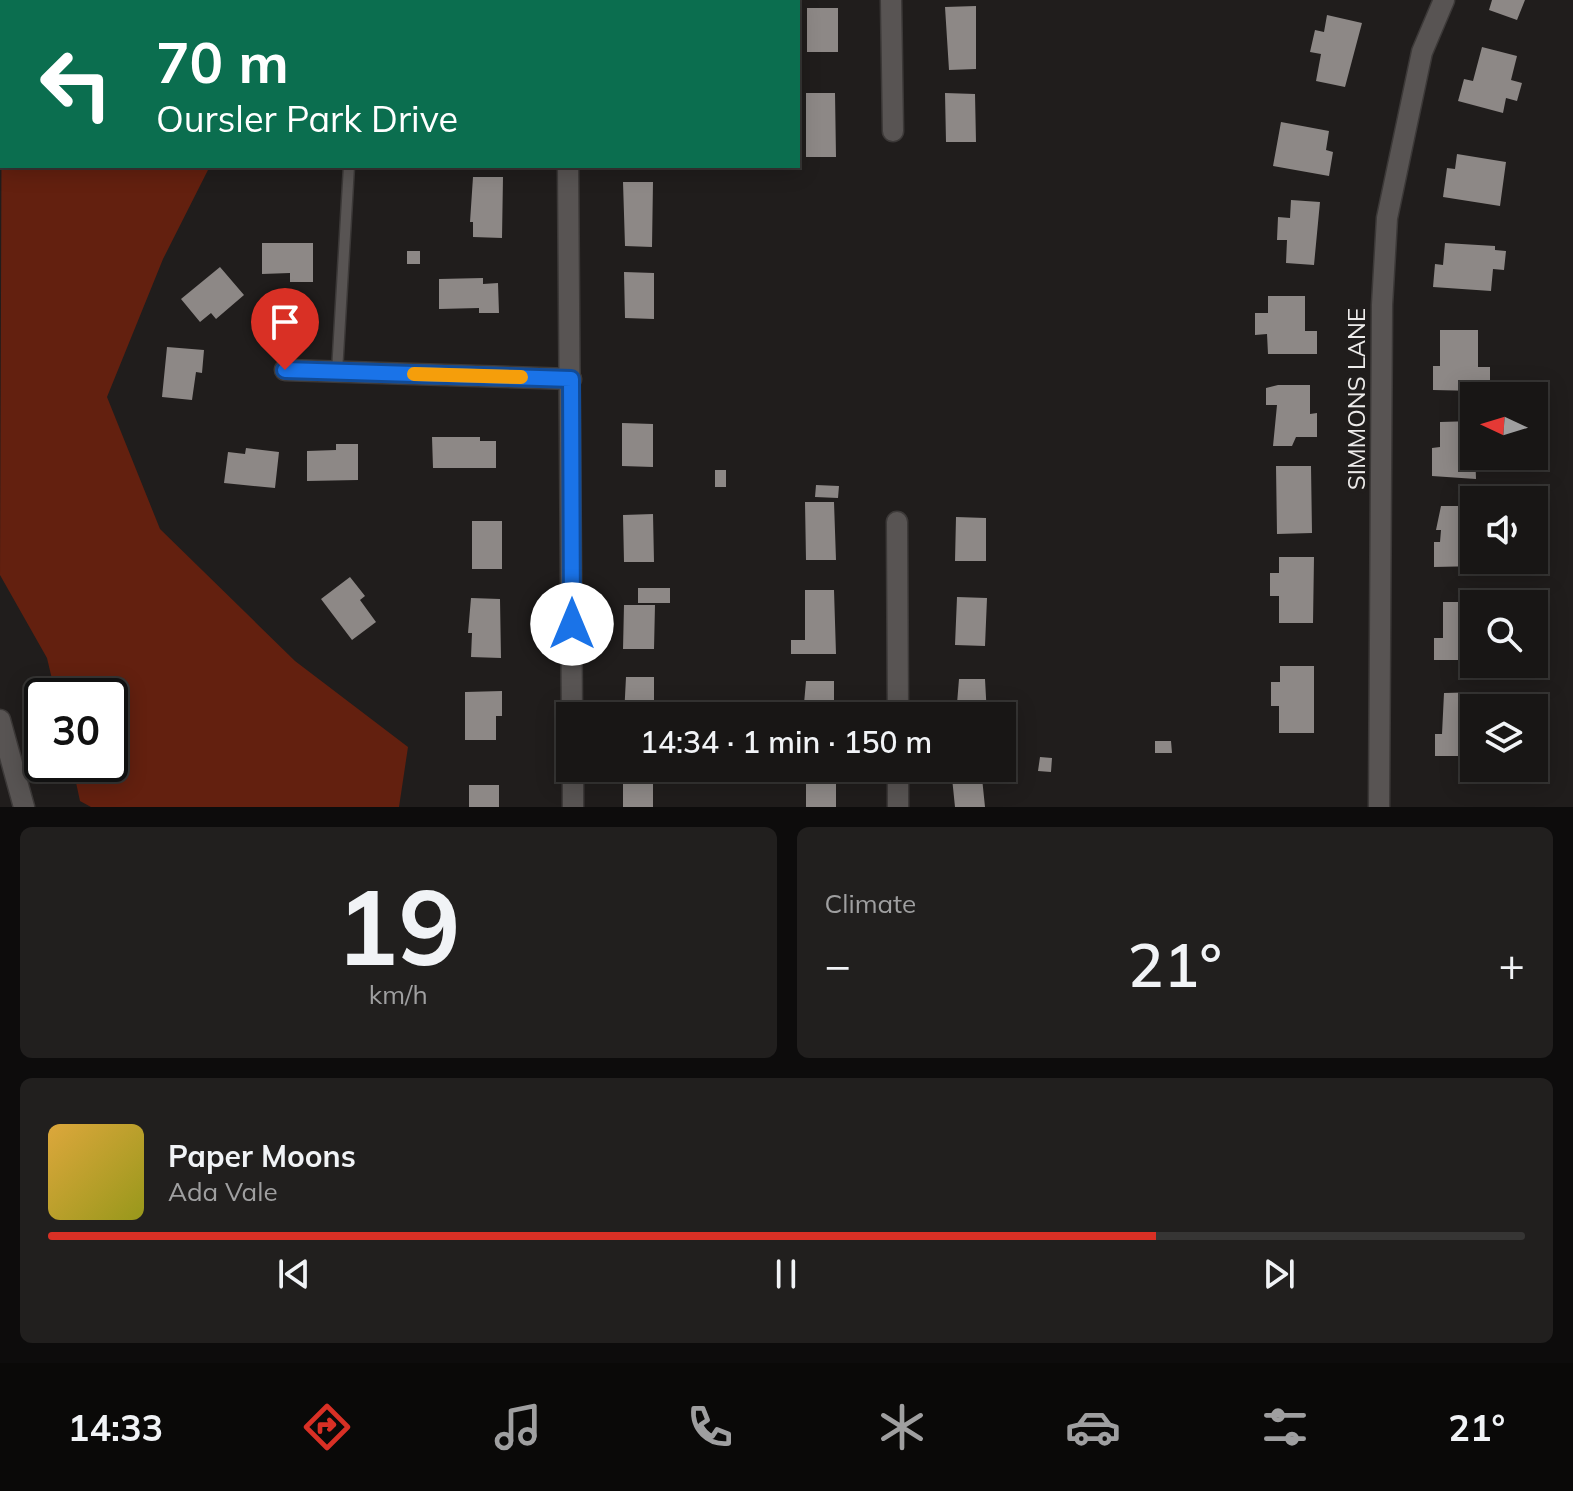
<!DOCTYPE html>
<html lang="en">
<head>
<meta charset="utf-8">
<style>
	:root { --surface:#181615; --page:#211f1e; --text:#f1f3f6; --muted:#9f9fa0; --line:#363534; --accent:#d93025 }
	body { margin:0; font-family:Mulish,sans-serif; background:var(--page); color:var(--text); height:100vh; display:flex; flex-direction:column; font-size:30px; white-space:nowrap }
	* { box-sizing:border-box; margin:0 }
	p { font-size:26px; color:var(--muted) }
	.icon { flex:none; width:44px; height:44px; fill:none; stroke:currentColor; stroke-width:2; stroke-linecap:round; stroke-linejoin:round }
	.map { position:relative; height:807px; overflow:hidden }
	.sheet { display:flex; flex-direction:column; gap:20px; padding:20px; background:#0d0c0c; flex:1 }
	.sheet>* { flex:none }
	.guide { position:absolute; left:0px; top:0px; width:800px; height:168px; box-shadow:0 4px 20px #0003,0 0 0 2px var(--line); background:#0b6e4f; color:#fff; overflow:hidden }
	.needle { width:52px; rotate:274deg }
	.buttons { position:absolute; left:1460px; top:382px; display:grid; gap:16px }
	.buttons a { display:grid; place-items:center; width:88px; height:88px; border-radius:0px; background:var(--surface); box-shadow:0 4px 20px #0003,0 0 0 2px var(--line); font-size:40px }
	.speed { position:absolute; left:24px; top:678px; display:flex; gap:16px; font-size:40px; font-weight:700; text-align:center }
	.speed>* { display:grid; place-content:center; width:104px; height:104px; border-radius:50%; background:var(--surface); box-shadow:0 4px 20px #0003,0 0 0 2px var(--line); line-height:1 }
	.speed .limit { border:4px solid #111; border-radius:12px; background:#fff; color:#111 }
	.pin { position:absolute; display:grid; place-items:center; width:68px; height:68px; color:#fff; margin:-82px -34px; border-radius:50% 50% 50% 0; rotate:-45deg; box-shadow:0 0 8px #0007 }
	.pin .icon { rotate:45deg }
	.me { position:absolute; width:88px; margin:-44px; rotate:0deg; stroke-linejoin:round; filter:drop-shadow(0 0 6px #0008) }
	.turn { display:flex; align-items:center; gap:28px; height:168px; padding:0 24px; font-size:36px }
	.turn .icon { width:104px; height:104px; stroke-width:2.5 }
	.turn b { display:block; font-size:56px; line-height:68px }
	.big { font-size:60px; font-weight:600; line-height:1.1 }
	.sheet .tile { flex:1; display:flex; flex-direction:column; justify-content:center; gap:12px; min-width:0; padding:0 28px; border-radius:12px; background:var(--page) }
	.sheet .dial { align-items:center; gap:0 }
	.dial b { font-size:104px; line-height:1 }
	.song { display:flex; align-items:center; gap:24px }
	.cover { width:96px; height:96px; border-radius:12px; background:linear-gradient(135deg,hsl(40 70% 55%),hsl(60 70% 35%)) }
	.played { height:8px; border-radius:4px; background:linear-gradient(90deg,var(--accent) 75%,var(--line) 75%) }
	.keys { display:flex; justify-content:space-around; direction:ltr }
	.heat { display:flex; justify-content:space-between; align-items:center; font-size:44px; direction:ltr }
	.sheet .tiles { flex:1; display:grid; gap:20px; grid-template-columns:1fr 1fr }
	.tile:last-child { grid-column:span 2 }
	.trip { position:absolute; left:556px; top:702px; width:460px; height:80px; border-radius:0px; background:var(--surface); box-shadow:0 4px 20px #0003,0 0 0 2px var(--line); font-weight:600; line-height:80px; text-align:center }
	.tab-bar { display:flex; height:128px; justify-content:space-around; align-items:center; background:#0a0908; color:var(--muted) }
	.tab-bar .icon { width:56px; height:56px }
	.tab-bar .active { color:var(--accent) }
	.tab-bar b { font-size:36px; color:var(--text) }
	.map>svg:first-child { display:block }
	.green { fill:#63200f }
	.building { fill:#8d8886 }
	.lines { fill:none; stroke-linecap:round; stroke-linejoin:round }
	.lane-casing { stroke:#3c3938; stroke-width:13 }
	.street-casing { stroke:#3c3938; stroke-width:23 }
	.lane { stroke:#585453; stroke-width:10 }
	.street { stroke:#585453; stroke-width:20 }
	.route-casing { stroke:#114b97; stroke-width:20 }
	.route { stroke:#1a73e8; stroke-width:14 }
	.slow { stroke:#f59e0b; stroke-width:14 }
	.labels { text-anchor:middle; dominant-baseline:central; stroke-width:8; stroke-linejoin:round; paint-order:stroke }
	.street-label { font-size:24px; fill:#eceae9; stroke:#201d1c }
</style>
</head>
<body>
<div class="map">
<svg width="1573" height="807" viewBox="0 0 1573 807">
	<rect width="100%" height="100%" fill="#201d1c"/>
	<path class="green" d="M2 12V166H210L163 259 107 397 160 529 295 661 408 747 399 807H91L80 801 72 764H110V696H56L47 658 0 575Z"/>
	<path class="building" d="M1492 0H1525L1517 20 1489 10Z
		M976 6V69L949 70 945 7Z
		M807 8H838V52H807Z
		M1327 15 1362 23 1345 87 1316 81 1321 54 1310 52 1315 30 1324 32Z
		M1482 47 1517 56 1511 80 1522 83 1517 101 1506 98 1503 113 1458 101 1464 79 1473 81Z
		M806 93H835L836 157H806Z
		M945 93 975 94 976 142H946Z
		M1281 122 1329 131 1326 150 1333 152 1329 176 1273 166Z
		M1457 154 1506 162 1500 206 1443 197 1447 168 1455 169Z
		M473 177H503L502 238 473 237V222H470Z
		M623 182H653L652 247 625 246Z
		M1291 200 1320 202 1314 265 1286 263 1287 240H1277L1278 217 1290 218Z
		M262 243H313V282H290V273L262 274Z
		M1445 243 1495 246V250L1506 251 1504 270 1493 269 1491 291 1433 287 1435 264 1443 265Z
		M407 251H420V264H407Z
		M220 267 244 295 216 319 211 313 200 322 181 299Z
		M624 272 654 273V319L625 318Z
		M483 278V284L498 283 499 313H479V308L439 309V279Z
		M1268 296H1305V331H1317V354H1268L1267 334 1255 335V313H1268Z
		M1440 330H1478V367H1490V386L1478 385V391L1433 390V366H1440Z
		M167 347 204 350 202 373 196 372 192 400 162 397Z
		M1278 385H1310V414L1317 413V437H1296L1292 446H1273L1277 405H1266V388Z
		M1474 421 1476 479 1432 476V448L1440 447V422Z
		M622 423 653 424V467L622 466Z
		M432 437H480V441H496V468H433Z
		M336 444H358V480L307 481V451L336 450Z
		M246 448 279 452 275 488 224 483 228 452 245 454Z
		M1276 466H1311L1312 533 1277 534Z
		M715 470H726V487H715Z
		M816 485 839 486 838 498 815 497Z
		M805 502H834L836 560H806Z
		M1441 506H1474V560H1479V566L1434 567V542H1440L1441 530H1436Z
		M653 514 654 562H624L623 515Z
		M956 517 986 518V561H955Z
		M472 521H502V569H472Z
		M1279 557H1314L1313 623H1279V596H1270V573H1279Z
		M350 577 365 596 360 600 376 622 352 640 321 599Z
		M638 588H670V603H638Z
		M805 590H834L836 654H791V640H805Z
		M957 597 987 598 985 646 955 645Z
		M471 598 500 599 501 658 471 657 472 633H468Z
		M1443 602H1474V660H1434V638H1443Z
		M624 605H655L654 649H623Z
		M1280 666H1314V733H1279V706H1271V682H1280Z
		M626 677H654V716H624Z
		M959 679H985L987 716H956Z
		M806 681H834V716L803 715Z
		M502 691V716H496V740H465V692Z
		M1484 692 1485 708H1474V756H1435V734H1442L1444 693Z
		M1155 741H1171L1172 753H1155Z
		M1040 757 1052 758 1051 772 1038 771Z
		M951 768H981L985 807H955Z
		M806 780H836V807H806Z
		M653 781V807H623V782Z
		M469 785H499V807H469Z"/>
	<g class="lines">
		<g class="lane-casing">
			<path id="lane" d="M364 2 365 0
				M337 372 349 166"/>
		</g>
		<g class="street-casing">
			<path id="street" d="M564 0V2
				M891 0 893 131
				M568 166 572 716
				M285 370 571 379
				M897 522 898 716
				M0 720 24 807
				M573 768V807
				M898 768V807
				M1379 807 1382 305 1387 218 1422 52 1444 0"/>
		</g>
		<use href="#lane" class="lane"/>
		<use href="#street" class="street"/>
	</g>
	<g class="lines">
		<g class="route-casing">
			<path id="route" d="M285 370 571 379 572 624"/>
		</g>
		<use href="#route" class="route"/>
		<path class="slow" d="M414 374 521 377"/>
	</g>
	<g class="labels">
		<g class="street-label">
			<text transform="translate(1356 399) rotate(-90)">SIMMONS LANE</text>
		</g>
	</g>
</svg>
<div class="buttons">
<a><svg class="needle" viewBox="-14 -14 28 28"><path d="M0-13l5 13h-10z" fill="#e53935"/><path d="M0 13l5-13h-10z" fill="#9f9fa0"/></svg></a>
<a><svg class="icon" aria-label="sound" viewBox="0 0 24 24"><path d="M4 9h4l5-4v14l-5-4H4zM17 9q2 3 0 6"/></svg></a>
<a><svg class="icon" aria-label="search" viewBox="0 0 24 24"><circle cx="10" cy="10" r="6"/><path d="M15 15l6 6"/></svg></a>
<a><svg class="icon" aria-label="layers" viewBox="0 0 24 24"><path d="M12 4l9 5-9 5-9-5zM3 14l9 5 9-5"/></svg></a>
</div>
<div class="speed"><div class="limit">30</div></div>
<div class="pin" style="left:285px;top:370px;background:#d93025"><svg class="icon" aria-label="arrive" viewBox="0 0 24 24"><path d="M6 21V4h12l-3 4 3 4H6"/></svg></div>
<svg class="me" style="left:572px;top:624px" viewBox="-20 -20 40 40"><circle r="19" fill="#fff"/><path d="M0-13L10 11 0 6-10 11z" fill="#1a73e8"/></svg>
<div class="trip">14:34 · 1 min · 150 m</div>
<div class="guide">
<div class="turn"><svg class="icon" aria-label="left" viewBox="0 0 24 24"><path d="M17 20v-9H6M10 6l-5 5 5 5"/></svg><div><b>70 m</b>Oursler Park Drive</div></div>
</div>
</div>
<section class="sheet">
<div class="tiles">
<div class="tile dial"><b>19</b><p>km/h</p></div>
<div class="tile"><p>Climate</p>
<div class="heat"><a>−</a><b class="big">21°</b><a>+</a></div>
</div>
<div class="tile">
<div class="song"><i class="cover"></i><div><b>Paper Moons</b><p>Ada Vale</p></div></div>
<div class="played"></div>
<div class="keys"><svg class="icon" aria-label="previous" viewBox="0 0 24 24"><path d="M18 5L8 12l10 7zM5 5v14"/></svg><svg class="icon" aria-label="pause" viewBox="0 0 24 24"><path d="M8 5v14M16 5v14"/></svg><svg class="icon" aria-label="next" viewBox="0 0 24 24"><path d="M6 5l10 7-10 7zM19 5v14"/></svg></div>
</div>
</div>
</section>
<nav class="tab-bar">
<b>14:33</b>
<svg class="icon active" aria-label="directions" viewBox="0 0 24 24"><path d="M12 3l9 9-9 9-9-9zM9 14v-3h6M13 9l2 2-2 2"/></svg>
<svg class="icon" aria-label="music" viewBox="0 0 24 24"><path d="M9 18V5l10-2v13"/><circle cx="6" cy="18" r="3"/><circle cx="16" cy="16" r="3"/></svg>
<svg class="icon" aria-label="phone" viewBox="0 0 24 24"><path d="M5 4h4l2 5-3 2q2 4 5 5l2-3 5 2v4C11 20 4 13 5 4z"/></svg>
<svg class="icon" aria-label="climate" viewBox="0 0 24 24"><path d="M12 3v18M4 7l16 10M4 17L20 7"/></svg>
<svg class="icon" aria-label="car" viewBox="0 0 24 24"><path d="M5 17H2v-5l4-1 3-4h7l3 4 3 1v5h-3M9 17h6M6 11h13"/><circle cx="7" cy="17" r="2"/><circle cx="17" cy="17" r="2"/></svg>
<svg class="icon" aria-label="filters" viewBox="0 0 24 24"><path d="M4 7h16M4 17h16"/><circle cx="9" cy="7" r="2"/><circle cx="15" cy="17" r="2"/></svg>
<b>21°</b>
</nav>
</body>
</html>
